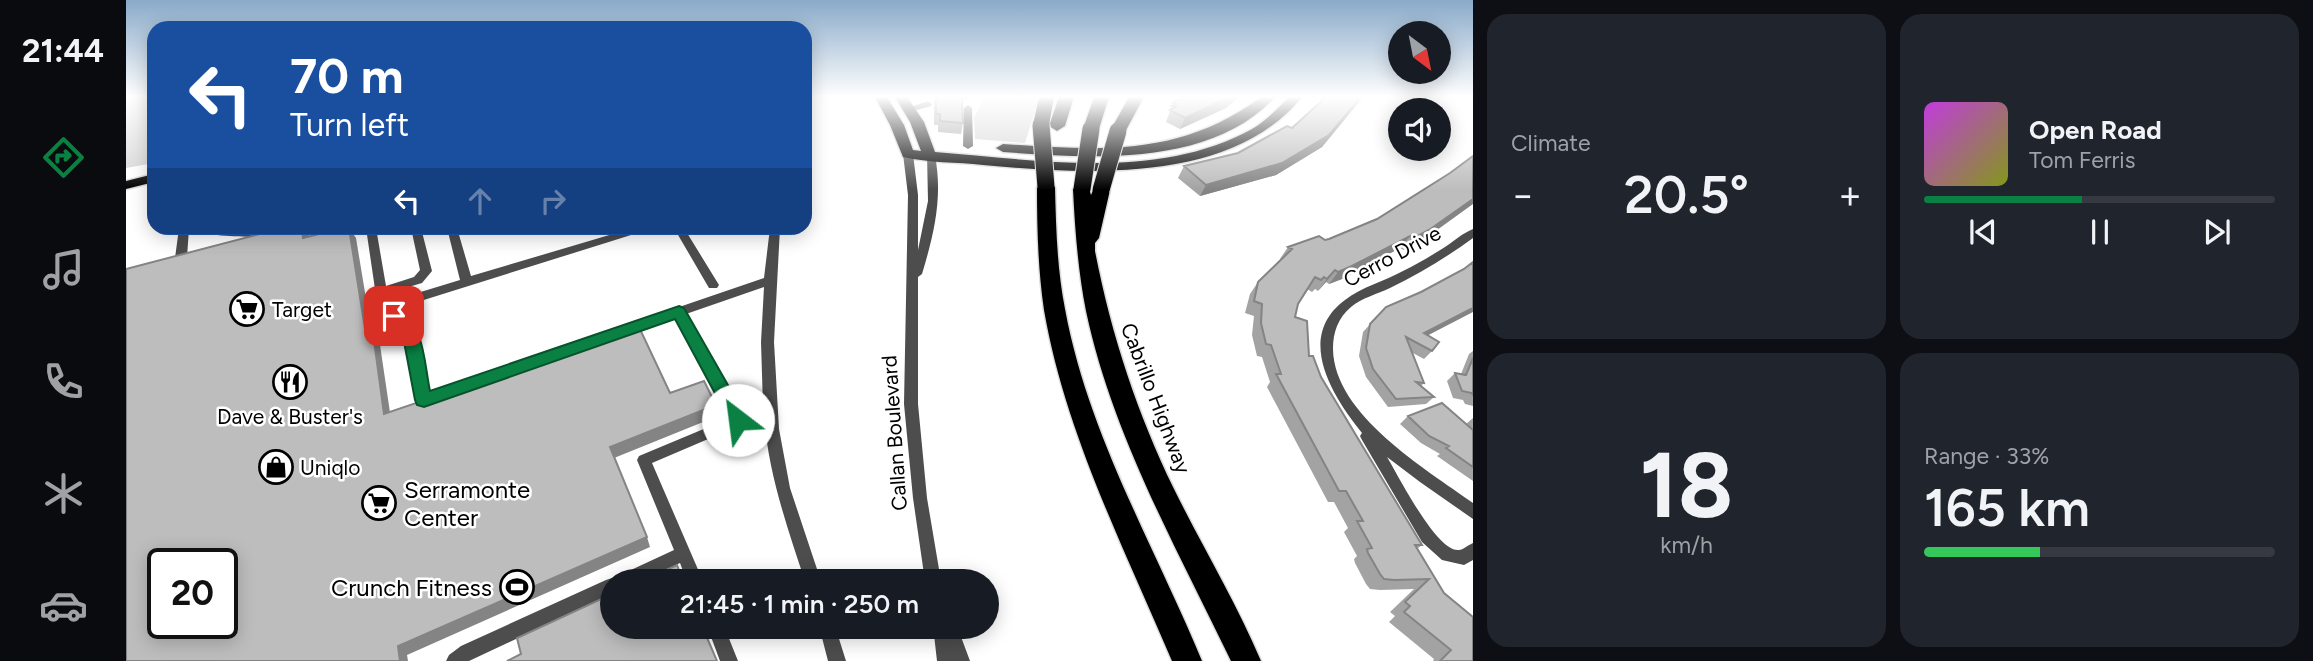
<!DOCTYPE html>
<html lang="en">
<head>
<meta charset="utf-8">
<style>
	:root { --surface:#171b24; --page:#20242c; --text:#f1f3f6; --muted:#9ea1a6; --line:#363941; --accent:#0b8043 }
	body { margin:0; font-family:Figtree,sans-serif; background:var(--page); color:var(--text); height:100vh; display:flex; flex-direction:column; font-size:26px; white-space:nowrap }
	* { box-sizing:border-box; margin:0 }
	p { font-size:23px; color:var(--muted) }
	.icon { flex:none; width:38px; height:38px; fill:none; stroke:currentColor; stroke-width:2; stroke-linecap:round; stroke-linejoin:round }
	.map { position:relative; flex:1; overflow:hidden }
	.side { display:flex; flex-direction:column; gap:14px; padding:14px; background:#0d0f14; width:840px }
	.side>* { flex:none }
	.top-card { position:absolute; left:21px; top:21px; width:665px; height:214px; border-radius:21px; box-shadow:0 4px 18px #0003; background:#1a4fa0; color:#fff; overflow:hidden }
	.needle { width:46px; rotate:148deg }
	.fabs { position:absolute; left:1262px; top:21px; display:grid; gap:14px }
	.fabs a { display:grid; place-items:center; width:63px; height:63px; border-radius:50%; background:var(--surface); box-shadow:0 4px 18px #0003; font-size:35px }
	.speed { position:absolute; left:21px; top:548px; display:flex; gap:14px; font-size:35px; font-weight:700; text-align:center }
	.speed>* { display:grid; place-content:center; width:91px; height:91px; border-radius:50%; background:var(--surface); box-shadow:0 4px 18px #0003; line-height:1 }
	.speed .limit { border:4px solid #111; border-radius:10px; background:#fff; color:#111 }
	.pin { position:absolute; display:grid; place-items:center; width:60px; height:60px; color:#fff; margin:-30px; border-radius:14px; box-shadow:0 4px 10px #0006 }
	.me { position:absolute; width:77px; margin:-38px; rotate:330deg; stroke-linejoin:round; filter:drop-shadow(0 0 5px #0008) }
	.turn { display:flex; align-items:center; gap:24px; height:147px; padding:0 28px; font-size:32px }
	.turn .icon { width:91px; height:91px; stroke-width:2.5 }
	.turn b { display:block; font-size:49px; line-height:60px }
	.lanes { display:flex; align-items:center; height:66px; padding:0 28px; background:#0003; justify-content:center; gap:35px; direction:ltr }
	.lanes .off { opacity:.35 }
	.big { font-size:52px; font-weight:600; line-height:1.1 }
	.side .card { flex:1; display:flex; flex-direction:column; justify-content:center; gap:10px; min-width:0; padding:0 24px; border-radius:21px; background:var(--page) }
	.side .dial { align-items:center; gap:0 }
	.dial b { font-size:91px; line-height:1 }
	.song { display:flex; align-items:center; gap:21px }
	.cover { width:84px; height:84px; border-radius:10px; background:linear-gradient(135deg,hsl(290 70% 55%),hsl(70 70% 35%)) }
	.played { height:7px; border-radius:4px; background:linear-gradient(90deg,var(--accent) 45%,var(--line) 45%) }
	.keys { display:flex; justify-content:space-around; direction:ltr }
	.heat { display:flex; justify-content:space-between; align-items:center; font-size:38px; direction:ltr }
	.charge { height:10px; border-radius:5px; background:linear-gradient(90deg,#34c759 33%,var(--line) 0) }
	.side .tiles { flex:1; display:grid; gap:14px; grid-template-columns:repeat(2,1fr) }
	.trip { position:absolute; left:474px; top:569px; width:399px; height:70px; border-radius:35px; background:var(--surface); box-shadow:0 4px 18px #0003; font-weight:600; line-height:70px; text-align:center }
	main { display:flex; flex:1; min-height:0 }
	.menu { display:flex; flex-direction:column; width:126px; justify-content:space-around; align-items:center; background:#090b0e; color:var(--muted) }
	.menu .icon { width:49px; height:49px }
	.menu .current { color:var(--accent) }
	.menu b { font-size:32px; color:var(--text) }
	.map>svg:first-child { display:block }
	.green { fill:#d4d4d4 }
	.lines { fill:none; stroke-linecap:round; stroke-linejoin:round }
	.major-casing { stroke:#dbdbdb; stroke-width:3 }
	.highway-casing { stroke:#dbdbdb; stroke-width:3 }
	.minor { fill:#4d4d4d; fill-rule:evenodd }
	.major { fill:#000; fill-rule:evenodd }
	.highway { fill:#000; fill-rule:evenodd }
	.highway-bridge-casing { stroke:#dbdbdb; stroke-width:19; stroke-linecap:butt }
	.highway-bridge { stroke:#000; stroke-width:17 }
	.wall { fill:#a3a3a3 }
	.shaded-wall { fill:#848484 }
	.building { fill:#bdbdbd; stroke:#848484; stroke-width:2; fill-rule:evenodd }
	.route { fill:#0b8043; stroke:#07532c; stroke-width:2 }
	.labels { text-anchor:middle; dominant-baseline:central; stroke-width:5; stroke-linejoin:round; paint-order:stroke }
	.street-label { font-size:21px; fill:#000; stroke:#fff }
	.poi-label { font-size:21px; fill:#000; stroke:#fff; text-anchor:start }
	.near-poi-label { font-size:24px; fill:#000; stroke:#fff; text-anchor:start }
</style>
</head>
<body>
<main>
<nav class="menu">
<b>21:44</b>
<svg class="icon current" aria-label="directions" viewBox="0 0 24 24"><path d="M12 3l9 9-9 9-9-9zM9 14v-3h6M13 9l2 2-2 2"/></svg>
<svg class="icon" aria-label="music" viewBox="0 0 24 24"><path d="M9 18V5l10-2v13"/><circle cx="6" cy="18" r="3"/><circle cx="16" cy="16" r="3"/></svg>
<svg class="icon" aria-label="phone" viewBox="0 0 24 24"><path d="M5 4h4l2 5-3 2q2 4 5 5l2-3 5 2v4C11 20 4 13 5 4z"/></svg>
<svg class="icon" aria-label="climate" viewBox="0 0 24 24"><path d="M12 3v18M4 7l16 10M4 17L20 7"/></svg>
<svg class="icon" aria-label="car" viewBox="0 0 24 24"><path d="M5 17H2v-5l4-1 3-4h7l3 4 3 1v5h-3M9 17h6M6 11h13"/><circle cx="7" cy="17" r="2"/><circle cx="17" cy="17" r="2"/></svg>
</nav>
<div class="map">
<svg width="1347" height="661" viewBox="0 0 1347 661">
	<rect width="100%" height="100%" fill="#fff"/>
	<path class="green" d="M0 97H28V163L0 168Z
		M859 97H913L899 143 849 139 848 117Z"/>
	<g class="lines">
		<g class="major-casing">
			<path id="major" d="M749 97H761L778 125 787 150 795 151 784 122 769 97H781L798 122 809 152C912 160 1032 181 1126 129 1140 121 1152 108 1163 97H1176C1105 185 959 174 857 165 831 162 803 163 777 157L764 125Z
				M1135 97H1149C1084 168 963 158 877 152L870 148 877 144C973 150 1053 158 1135 97Z
				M28 174V182L0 189V181Z"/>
		</g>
		<g class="highway-casing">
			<path id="highway" d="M913 97H928L923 125 915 130 907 125Z
				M933 97H948L939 126 931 131 923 126Z
				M968 97H983L973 129 965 134 957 129Z
				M1003 97H1018L998 134H986L984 131Z
				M920 182 929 187C930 228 931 268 939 309 962 434 1028 545 1076 661H1046C998 548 939 432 918 310 912 269 911 228 911 187Z
				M956 184 962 185 965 195 969 186 975 185 984 190 973 238 969 243V251C985 334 1011 413 1048 489 1076 546 1110 602 1135 661H1105C1051 549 986 434 960 311 952 270 949 230 947 189Z"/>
		</g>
		<path class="minor" d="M802 101 806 104 805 106 783 112 779 109Z
			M842 105 846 108 847 146 842 149 837 146 838 108Z
			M782 151 787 154 792 195V250L802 201 801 154 804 153 809 156C817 197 808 234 796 274L792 277V404L801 498 815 581H799L787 498 778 404 782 195 777 154Z
			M53 228H63L61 258 55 262 49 258Z
			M69 228 150 229 155 233 150 237C129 236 84 239 69 228Z
			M240 228H250L260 286 288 277 294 270 285 228H295L306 271 296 283 262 293 265 301 334 280 321 228H331L345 276 507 228H522L521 230 269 309 283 321 290 331 302 393 638 278 644 228H654L648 342 653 429 664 488 695 581H679C661 527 643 475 638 418L615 425 526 463 577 581H561L554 563 515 581H486V594L343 661H320L323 655 335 646 480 580 486 578 490 580 492 576 548 550 511 460 513 456 604 418 550 318 302 404 297 405 292 404 278 331 257 311 249 289ZM638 287 635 342 637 407 615 413 560 314Z
			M548 228H558L593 285 591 288H583Z
			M1347 229V238C1321 257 1293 274 1264 288 1251 294 1236 298 1225 307 1212 318 1207 332 1207 349 1208 415 1300 469 1347 503V519L1294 482 1261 457C1272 475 1311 553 1333 550 1337 550 1342 545 1347 543V560L1338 565 1316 560 1296 542 1236 440 1234 436 1236 433C1206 396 1169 337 1219 300 1235 287 1259 281 1277 271 1292 264 1306 255 1319 247 1328 241 1337 233 1347 229Z
			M581 626H598L612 661H594Z
			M693 626H709L720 661H702Z
			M807 626H831L844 661H811Z"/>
		<use href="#major" class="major"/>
		<use href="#highway" class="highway"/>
		<g class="highway-bridge-casing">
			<path id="highway-bridge" d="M915 125 920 187
				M956 189 965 129
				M975 190 992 131"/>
		</g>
		<use href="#highway-bridge" class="highway-bridge"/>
	</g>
	<path class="wall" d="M808 97H843L841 100 836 99 837 123 835 134 812 132V125H808Z
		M1054 97H1113L1100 108 1054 129 1040 122 1047 103 1053 99Z
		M1196 97H1237L1196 147 1150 175 1074 196 1052 178 1058 166 1112 153 1166 128 1195 102H1194Z
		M1324 173 1293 243 1278 250 1274 248 1216 279 1203 284 1200 282 1192 291 1189 289 1186 292 1181 289 1172 304 1169 317 1183 356 1195 377 1296 545 1291 549 1347 661H1307L1308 659 1263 622 1269 616 1264 612 1288 589 1254 590 1244 589 1240 584 1229 563 1228 559 1231 556 1218 532 1222 528 1208 502H1202L1141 387 1144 382 1136 357 1131 356 1126 335 1128 316 1119 313 1124 294 1132 282 1155 260 1154 259 1162 247 1199 240 1251 219Z
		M1260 307 1302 335 1306 351 1298 359 1285 352 1298 383 1295 386 1308 397 1300 404 1262 407 1240 377 1233 356 1237 332Z
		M1347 351V406L1339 404 1337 400 1327 398 1321 381 1329 373 1335 374 1343 354Z
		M1282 416 1340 424 1347 418V481L1311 456 1314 454 1295 443 1274 424Z"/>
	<path class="shaded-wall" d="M1103 97H1113L1100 108 1054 129 1059 118Z
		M1235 97H1237L1196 147 1150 175 1074 196 1080 185Z
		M1347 199V204L1293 243 1278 250 1288 238Z
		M176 228H178L183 234 184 250 177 238Z
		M223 228 230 238 248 347 240 335Z
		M1284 236 1274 248 1216 279 1203 284 1212 272Z
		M1209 270 1200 282 1192 291 1201 279Z
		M1347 308V312L1291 341 1298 333Z
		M247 333 254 345 266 426 258 414Z
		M590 405 592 416 488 458 484 447Z
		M521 537 524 547 281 655 282 661H274L272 646Z"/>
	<path class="building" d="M810 97H836L837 123 814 121V114H810Z
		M1056 97H1103L1059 118 1044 110 1050 107 1046 106 1050 104 1047 103Z
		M1200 97H1235L1203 135 1156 163 1080 185 1058 166 1112 153 1161 126 1166 128Z
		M1347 156V199L1303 230 1288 238 1284 236 1226 266 1212 272 1209 270 1201 279 1198 277 1195 280 1189 277 1172 304 1169 317 1181 321 1183 356H1187L1195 377 1296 545H1289L1318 593 1347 617V661H1314L1325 650 1278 612 1284 606 1279 602 1303 579 1268 580 1258 579 1254 574 1242 553 1241 549 1246 548 1231 521H1237L1220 491H1213L1150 374H1155L1145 345 1140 344 1135 323 1136 304 1128 301 1132 282 1166 249 1162 247 1193 236 1199 240 1203 239 1251 219 1324 173Z
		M157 228H176L177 238 217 228H223L240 335 247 333 258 414 513 327 544 393 578 381 590 405 484 447 521 537 272 646 274 661H0V269ZM37 564H96V623H37Z
		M1347 262V308L1298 333 1313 342 1306 351 1280 337 1298 383 1290 382 1308 397 1270 399 1247 369 1240 348 1244 324 1260 307 1295 292 1338 269Z
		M1347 358V396L1346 393 1336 391 1329 373 1340 375Z
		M1316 403 1347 430V467L1320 448 1323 446 1303 436 1282 416Z
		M551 565 557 581H516Z
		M486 594V626H576L591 661H381L395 654 391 638Z"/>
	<linearGradient id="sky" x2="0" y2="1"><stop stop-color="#89aac9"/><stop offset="0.51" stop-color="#fff"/><stop offset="1" stop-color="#fff" stop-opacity="0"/></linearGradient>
	<rect width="1347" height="190" fill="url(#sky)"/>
	<path class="route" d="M553 306 558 308 619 415 621 420 619 425 612 428 606 425 549 319 298 407 291 405 289 400 276 331 260 316 268 310C299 319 298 364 304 391Z"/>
	<defs>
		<g id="supermarket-ring" transform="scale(1.75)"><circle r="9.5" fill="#fff" stroke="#000" stroke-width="1.5"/><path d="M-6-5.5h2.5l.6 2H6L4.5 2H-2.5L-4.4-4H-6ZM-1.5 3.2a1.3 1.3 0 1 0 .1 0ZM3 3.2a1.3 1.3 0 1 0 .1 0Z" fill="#000"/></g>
		<g id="restaurant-ring" transform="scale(1.75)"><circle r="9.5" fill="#fff" stroke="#000" stroke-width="1.5"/><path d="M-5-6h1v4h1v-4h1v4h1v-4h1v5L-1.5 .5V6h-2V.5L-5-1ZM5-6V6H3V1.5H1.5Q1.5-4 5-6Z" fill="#000"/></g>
		<g id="shop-ring" transform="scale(1.75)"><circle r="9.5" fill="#fff" stroke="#000" stroke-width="1.5"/><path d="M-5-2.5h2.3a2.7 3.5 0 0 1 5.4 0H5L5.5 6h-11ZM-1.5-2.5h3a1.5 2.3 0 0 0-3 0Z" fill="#000"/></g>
		<g id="stadium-ring" transform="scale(1.75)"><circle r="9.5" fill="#fff" stroke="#000" stroke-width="1.5"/><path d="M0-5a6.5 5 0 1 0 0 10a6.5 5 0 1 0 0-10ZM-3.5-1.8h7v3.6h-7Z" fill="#000"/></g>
	</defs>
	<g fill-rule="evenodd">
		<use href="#supermarket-ring" x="121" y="309"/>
		<use href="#restaurant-ring" x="164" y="382"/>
		<use href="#shop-ring" x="150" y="467"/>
		<use href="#supermarket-ring" x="253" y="503"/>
		<use href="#stadium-ring" x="391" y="587"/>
	</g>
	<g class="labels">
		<g class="street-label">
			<text transform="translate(1266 256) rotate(-28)">Cerro Drive</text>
			<text transform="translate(1030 398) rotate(69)">Cabrillo Highway</text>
			<text transform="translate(768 433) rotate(-94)">Callan Boulevard</text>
		</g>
		<g class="poi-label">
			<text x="146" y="309">Target</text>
			<text x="164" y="416" text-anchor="middle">Dave &amp; Buster's</text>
			<text x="174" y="467">Uniqlo</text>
		</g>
		<g class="near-poi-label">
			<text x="278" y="489">Serramonte<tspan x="278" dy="28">Center</tspan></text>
			<text x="366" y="587" text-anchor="end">Crunch Fitness</text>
		</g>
	</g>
</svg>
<div class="fabs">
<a><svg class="needle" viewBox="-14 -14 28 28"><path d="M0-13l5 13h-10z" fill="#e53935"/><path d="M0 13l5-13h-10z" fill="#9ea1a6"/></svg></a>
<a><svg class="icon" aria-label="sound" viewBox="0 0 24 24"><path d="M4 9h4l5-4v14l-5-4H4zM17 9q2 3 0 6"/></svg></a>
</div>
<div class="speed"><div class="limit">20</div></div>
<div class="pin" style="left:268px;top:316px;background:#d93025"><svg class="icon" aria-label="arrive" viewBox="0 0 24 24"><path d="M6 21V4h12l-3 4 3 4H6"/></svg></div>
<svg class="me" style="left:612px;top:420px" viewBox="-20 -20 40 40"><circle r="19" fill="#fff"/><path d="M0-13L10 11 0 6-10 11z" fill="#0b8043"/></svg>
<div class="trip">21:45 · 1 min · 250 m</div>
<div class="top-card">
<div class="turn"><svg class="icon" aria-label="left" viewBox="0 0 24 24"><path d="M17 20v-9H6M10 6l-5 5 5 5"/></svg><div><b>70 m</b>Turn left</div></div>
<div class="lanes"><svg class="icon" aria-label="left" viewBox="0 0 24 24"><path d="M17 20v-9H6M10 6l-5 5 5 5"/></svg><svg class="icon off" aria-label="ahead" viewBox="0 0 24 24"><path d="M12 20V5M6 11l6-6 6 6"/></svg><svg class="icon off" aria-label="right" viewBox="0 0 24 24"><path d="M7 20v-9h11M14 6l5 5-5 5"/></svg></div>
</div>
</div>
<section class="side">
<div class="tiles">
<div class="card"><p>Climate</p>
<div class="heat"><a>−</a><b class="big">20.5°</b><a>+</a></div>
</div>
<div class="card">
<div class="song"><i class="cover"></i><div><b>Open Road</b><p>Tom Ferris</p></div></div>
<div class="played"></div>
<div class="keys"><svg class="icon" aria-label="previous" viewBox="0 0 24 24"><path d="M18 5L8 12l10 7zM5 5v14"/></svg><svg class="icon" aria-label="pause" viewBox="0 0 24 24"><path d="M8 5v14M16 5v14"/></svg><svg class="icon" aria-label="next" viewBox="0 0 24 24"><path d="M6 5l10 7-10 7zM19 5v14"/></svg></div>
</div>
<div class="card dial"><b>18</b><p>km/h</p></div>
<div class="card"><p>Range · 33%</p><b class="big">165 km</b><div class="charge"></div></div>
</div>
</section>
</main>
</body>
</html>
